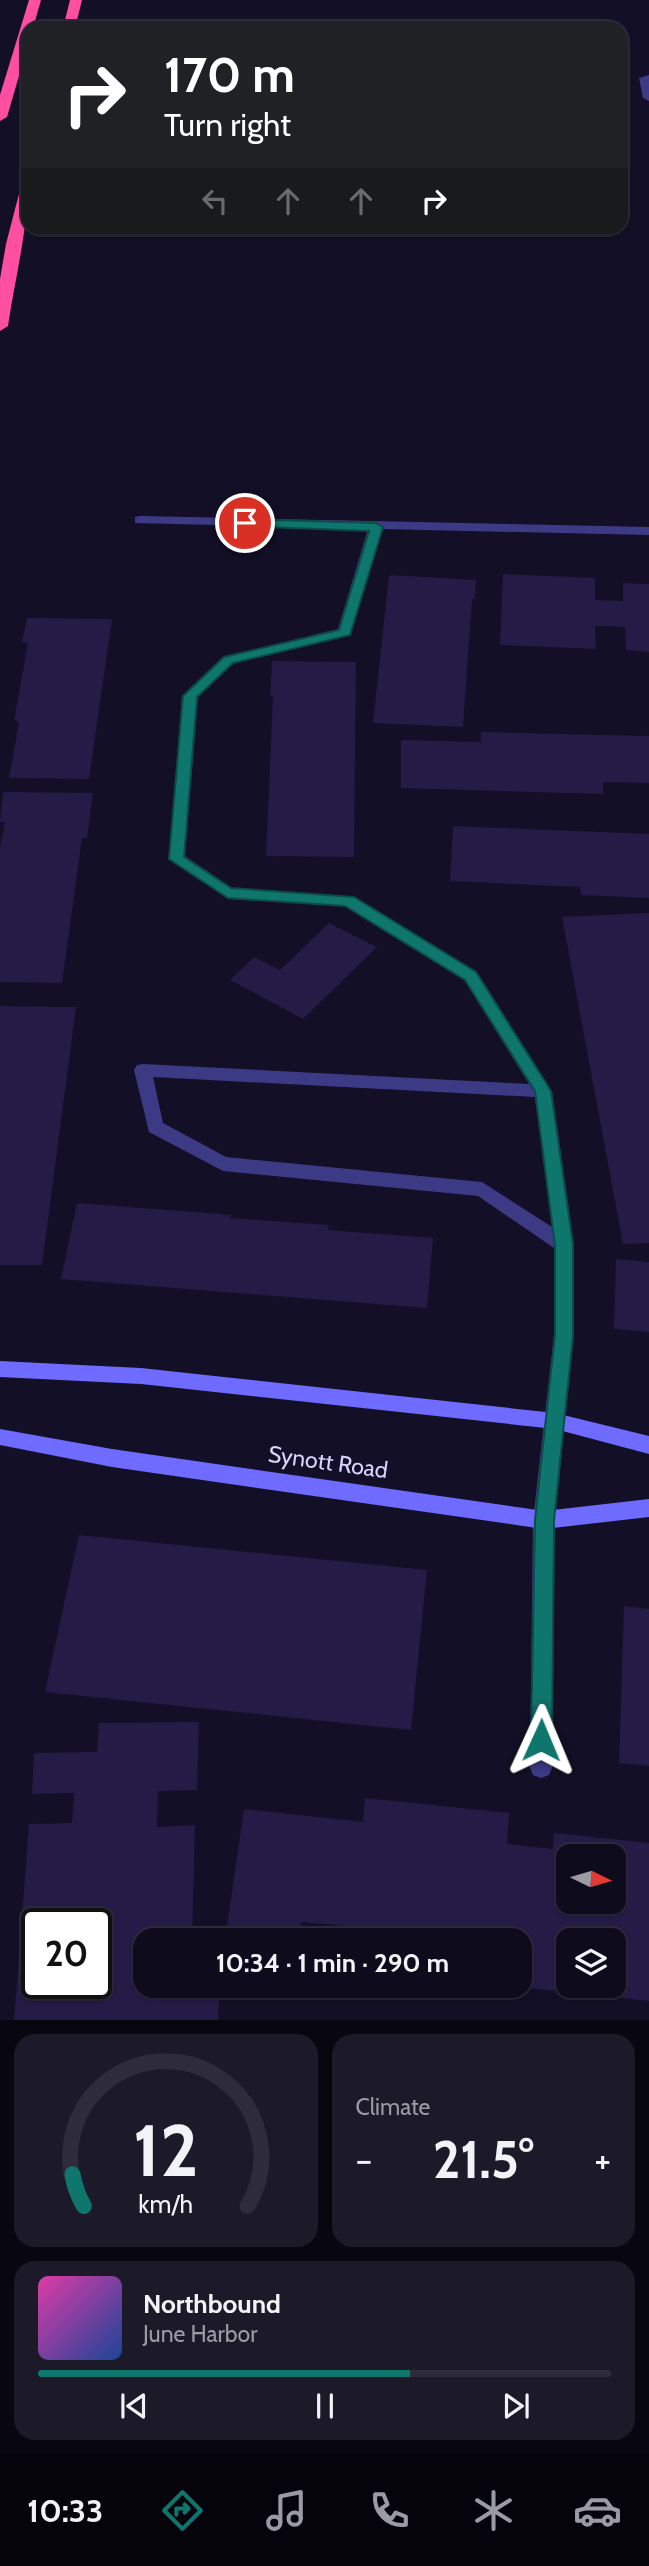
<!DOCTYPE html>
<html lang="en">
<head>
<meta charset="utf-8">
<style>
	:root { --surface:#0e0b1c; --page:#1c1929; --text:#f1f3f6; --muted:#9b9ba3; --line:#2e2b3b; --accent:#0f766e }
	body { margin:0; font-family:Cabin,sans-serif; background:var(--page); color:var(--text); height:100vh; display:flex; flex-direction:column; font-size:26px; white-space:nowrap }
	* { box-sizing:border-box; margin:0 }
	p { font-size:23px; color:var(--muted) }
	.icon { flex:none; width:38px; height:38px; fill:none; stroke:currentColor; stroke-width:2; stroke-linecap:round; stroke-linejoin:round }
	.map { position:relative; height:2020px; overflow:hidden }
	.side { display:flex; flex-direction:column; gap:14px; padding:14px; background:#08060f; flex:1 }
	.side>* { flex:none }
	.top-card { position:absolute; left:21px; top:21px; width:607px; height:214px; border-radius:21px; box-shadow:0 2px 5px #0004,0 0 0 2px var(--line); background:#202124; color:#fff; overflow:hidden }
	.needle { width:46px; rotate:95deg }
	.tools { position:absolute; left:556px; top:1844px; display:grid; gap:14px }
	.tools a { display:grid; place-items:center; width:70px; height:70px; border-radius:14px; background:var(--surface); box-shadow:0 2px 5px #0004,0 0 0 2px var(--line); font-size:35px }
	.speed { position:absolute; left:21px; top:1908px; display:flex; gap:14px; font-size:35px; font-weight:700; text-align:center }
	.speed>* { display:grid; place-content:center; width:91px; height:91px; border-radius:50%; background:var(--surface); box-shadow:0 2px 5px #0004,0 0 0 2px var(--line); line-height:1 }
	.speed .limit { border:4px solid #111; border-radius:10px; background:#fff; color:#111 }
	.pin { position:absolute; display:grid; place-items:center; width:60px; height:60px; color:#fff; margin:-30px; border:4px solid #fff; border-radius:50%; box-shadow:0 2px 7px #0007 }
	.me { position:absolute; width:77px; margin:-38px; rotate:1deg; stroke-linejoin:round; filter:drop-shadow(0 0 5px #0008) }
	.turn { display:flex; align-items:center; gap:24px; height:147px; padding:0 28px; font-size:32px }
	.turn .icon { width:91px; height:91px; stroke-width:2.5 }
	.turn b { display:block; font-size:49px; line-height:60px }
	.lanes { display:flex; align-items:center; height:66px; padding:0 28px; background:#0003; justify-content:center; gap:35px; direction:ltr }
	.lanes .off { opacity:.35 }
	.big { font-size:52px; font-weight:800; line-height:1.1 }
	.side .tile { flex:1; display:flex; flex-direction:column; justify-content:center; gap:10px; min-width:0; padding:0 24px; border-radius:21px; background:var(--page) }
	.side .dial { align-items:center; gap:0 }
	.dial svg { height:182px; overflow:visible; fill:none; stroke:var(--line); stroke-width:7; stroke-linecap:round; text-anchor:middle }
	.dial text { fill:var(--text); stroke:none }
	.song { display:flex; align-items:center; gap:21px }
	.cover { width:84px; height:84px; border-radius:10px; background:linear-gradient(135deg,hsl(320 70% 55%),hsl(220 70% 35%)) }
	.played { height:7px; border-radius:4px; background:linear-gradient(90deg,var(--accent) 65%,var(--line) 65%) }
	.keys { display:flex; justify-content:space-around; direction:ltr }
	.heat { display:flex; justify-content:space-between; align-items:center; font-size:38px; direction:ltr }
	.side .tiles { flex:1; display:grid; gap:14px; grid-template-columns:1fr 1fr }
	.tile:last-child { grid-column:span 2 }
	.trip { position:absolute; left:133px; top:1928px; width:399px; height:70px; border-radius:21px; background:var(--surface); box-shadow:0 2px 5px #0004,0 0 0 2px var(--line); font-weight:800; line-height:70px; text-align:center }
	.menu { display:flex; height:112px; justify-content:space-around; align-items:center; background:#06040b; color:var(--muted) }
	.menu .icon { width:49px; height:49px }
	.menu .selected { color:var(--accent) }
	.menu b { font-size:32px; color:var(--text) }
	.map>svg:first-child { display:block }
	.building { fill:#241b47; fill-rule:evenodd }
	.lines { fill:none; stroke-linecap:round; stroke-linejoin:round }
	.lane { fill:#3d3a85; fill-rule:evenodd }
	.secondary { fill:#6f6bff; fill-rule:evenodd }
	.highway { fill:#ff4fa3; fill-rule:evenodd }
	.route { fill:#0f766e; stroke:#0a4d48; stroke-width:2 }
	.labels { text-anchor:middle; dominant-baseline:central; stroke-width:7; stroke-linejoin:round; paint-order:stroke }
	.street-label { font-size:23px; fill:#d9d4ff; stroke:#130f26 }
</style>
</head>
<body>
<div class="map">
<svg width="649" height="2020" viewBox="0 0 649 2020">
	<rect width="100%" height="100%" fill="#130f26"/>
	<path class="building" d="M503 574 595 578V600L623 601V583L649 584V652L626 650 625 627 595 626 596 649 500 645Z
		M389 575 476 580 475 599H472L463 727 373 723Z
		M27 618 112 619 89 779 9 778 19 722 14 721 28 643 22 642Z
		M272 661 356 662 354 857 266 856 273 696H270Z
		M481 732 649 736V783L603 782V794L401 788V740L481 742Z
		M3 792 93 793 87 838H82L62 983 0 982V848L5 822H0Z
		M453 826 649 834V898L581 895 580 887 450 881Z
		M649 913V1243L623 1244 562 917Z
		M329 923 377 947 303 1019 230 980 254 957 280 970Z
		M0 1006 76 1007 42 1265H0Z
		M77 1203 232 1215 230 1218 329 1225 328 1230 433 1238 427 1308 61 1279Z
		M616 1259 649 1262V1332L614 1329Z
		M79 1535 427 1570 411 1730 45 1692Z
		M624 1606 649 1609V1766L619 1763Z
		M199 1722 197 1790 158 1791 157 1827 195 1825 192 1941H145V1986H219L218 2020H14L29 1824 72 1823 74 1793 32 1794 34 1753 97 1752 99 1723ZM37 1923H96V1983H37Z
		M365 1798 509 1813 507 1844 553 1849 554 1833 649 1843V2001L520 1987V1941H344L346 1926 301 1922 299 1941 225 1939 244 1809 363 1822ZM569 1857H614V1902H569ZM569 1941H614V1986H569Z"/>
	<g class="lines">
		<path class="lane" d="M649 75V101L643 98 639 78Z
			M140 516 649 527V535L382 529 350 635 233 663 198 697 185 856 232 888 355 897 477 972 552 1091 574 1245V1335L555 1520 552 1768 549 1775 541 1778 533 1775 530 1768 533 1520 554 1335V1248L478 1196 223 1171 149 1132 134 1070 137 1065 143 1064 529 1084 465 980 345 906 228 899 169 858 182 696 223 657 338 629 368 529 135 523V517ZM153 1077 535 1097 552 1227 482 1182 226 1157 163 1123Z"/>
		<path class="secondary" d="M0 1361 141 1368 555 1413 649 1436V1454L555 1429 141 1384 0 1377Z
			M0 1429 112 1449 544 1511 649 1499V1517L544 1529 112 1467 0 1445Z"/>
		<path class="highway" d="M29 0H41L33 28H28V45L7 117 0 121V95Z
			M70 0H82L75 28H63Z
			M28 182C28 230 15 278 8 326L0 331V279L6 244 21 186Z"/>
	</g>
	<path class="route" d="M245 519 376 523 383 527 350 635 233 663 197 697 184 857 231 888 354 897 476 972 551 1091 573 1245V1335L554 1520 552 1740 549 1747 541 1750 534 1747 531 1740 535 1520 555 1335V1245L535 1091 465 980 345 906 228 898 169 859 183 696 224 657 339 630 369 531 241 526V520Z"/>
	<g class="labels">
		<g class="street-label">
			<text transform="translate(328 1462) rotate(8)">Synott Road</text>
		</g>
	</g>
</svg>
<div class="tools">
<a><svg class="needle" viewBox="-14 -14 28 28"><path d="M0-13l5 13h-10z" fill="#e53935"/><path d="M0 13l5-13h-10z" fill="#9b9ba3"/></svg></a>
<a><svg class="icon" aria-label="layers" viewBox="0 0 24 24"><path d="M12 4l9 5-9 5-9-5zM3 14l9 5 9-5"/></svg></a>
</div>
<div class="speed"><div class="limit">20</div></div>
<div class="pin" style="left:245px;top:523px;background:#d93025"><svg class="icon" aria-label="arrive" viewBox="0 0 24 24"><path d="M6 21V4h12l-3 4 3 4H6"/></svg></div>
<svg class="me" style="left:541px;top:1740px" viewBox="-20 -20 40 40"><path d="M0-17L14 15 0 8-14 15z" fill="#0f766e" stroke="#fff" stroke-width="4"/></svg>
<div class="trip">10:34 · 1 min · 290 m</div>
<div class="top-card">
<div class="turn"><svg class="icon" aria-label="right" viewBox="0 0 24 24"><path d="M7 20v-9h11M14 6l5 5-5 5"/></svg><div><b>170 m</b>Turn right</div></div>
<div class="lanes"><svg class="icon off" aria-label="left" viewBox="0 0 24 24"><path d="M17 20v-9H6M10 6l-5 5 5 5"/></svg><svg class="icon off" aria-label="ahead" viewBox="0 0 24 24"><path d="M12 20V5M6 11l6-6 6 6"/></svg><svg class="icon off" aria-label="ahead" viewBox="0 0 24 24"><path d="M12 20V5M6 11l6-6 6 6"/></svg><svg class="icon" aria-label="right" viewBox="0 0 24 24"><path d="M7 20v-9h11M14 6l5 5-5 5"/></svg></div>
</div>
</div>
<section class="side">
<div class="tiles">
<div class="tile dial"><svg viewBox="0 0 100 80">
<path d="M14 69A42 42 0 1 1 86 69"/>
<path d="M14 69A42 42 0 0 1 9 55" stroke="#0f766e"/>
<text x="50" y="56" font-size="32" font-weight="700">12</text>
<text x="50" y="72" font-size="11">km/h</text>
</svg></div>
<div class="tile"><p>Climate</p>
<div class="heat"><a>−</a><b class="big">21.5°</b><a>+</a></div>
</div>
<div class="tile">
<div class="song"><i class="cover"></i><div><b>Northbound</b><p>June Harbor</p></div></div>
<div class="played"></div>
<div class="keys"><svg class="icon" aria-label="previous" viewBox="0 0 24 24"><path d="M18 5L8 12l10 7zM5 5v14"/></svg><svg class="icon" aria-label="pause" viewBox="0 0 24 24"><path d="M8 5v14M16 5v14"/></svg><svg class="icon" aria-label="next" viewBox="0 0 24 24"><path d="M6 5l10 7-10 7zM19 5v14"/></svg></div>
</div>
</div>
</section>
<nav class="menu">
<b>10:33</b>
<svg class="icon selected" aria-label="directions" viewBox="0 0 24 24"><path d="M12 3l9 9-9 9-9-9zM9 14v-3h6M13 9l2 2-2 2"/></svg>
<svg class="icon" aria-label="music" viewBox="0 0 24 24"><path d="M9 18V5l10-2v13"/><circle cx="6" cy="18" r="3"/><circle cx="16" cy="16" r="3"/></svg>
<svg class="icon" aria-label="phone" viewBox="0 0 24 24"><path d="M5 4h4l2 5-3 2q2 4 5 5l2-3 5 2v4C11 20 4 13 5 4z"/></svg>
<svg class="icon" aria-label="climate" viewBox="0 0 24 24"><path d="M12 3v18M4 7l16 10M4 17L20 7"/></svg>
<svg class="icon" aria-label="car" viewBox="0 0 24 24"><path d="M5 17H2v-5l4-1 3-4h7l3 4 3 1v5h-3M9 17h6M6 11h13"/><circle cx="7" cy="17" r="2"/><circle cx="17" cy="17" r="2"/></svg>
</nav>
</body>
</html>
